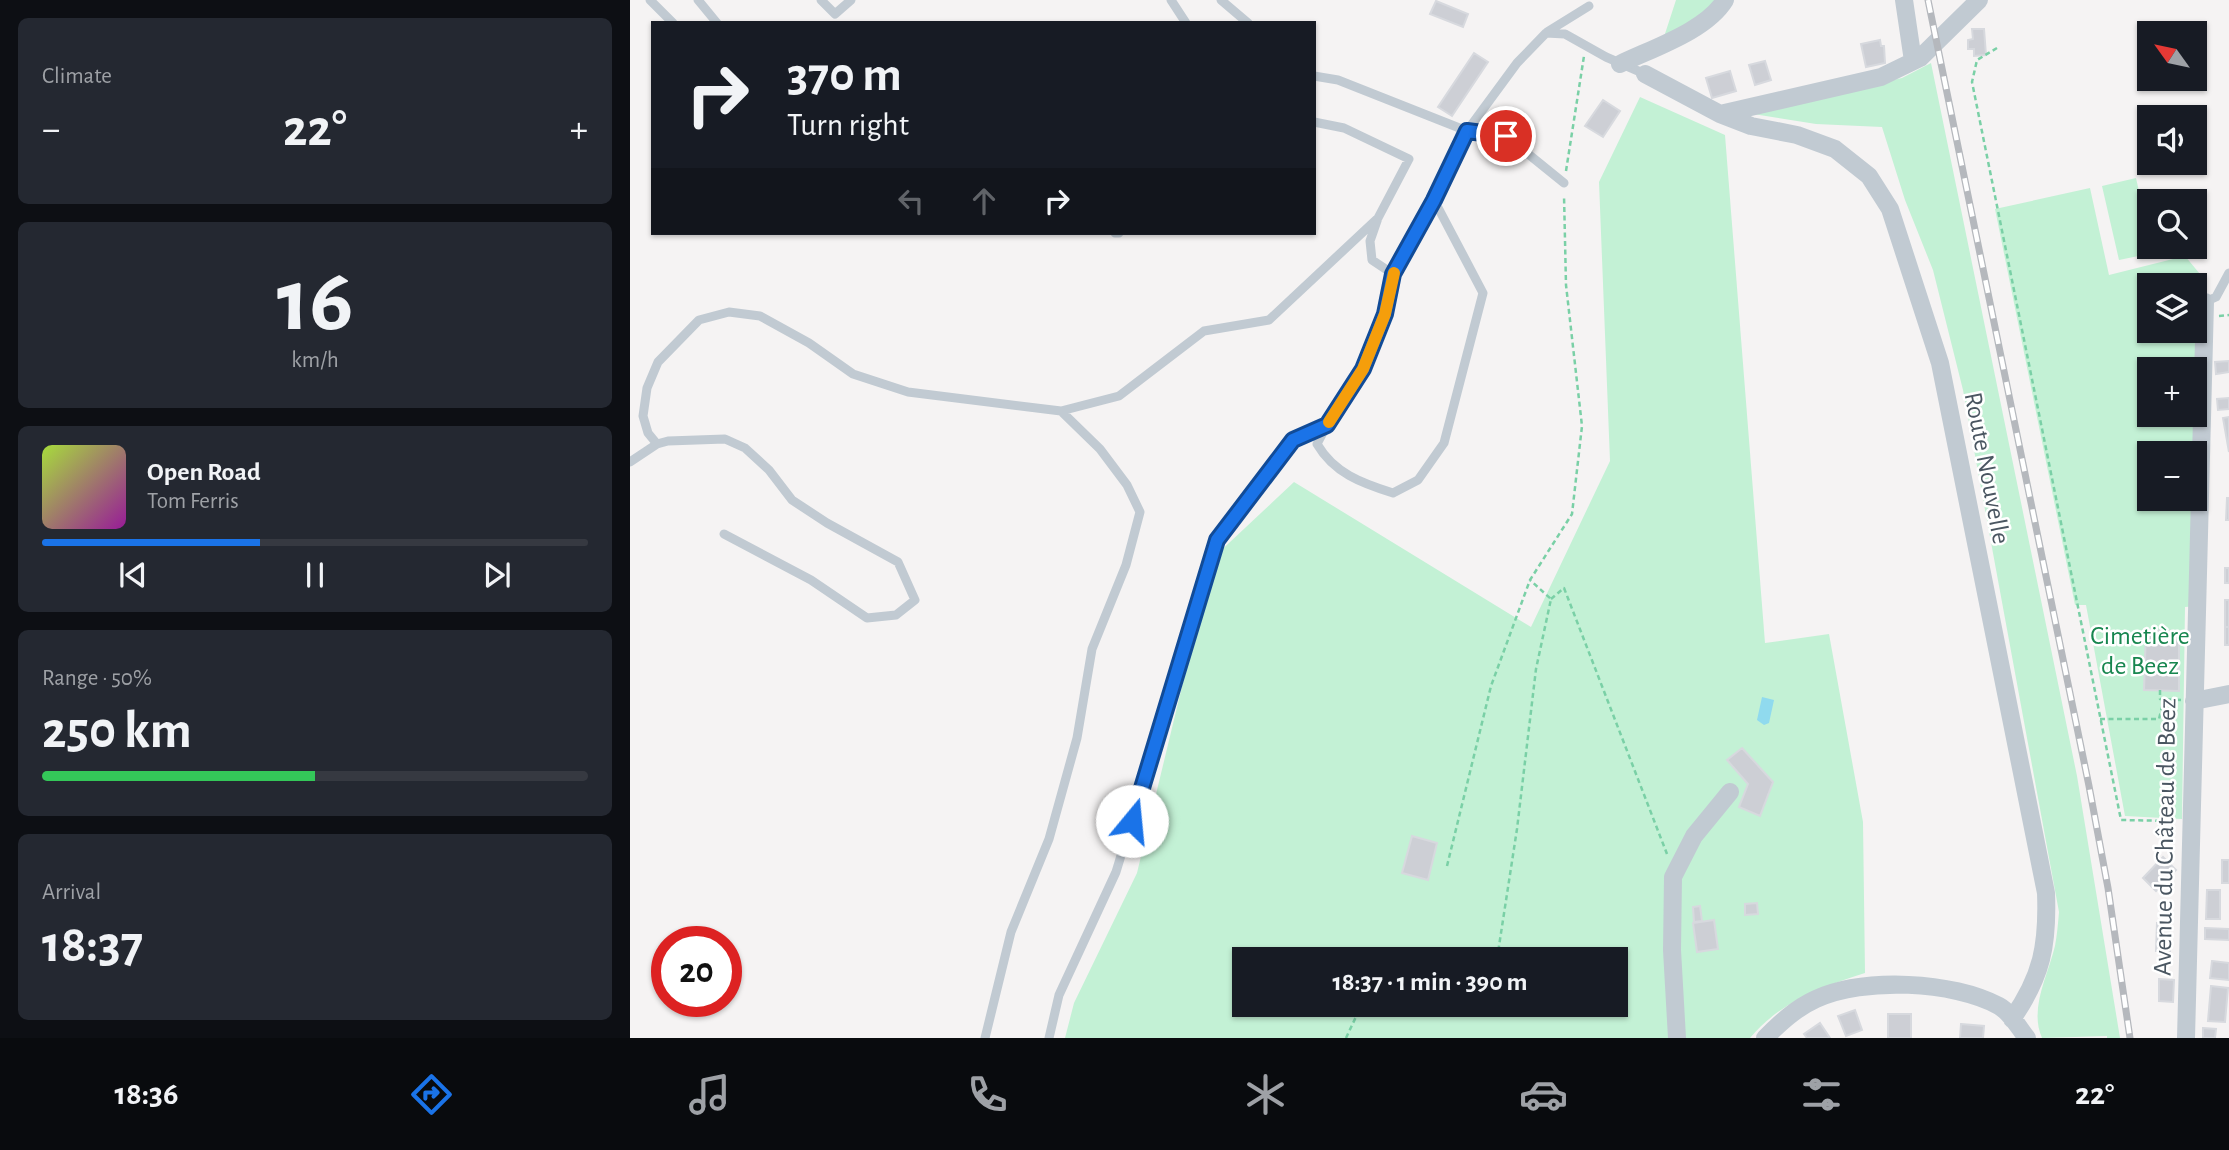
<!DOCTYPE html>
<html lang="en">
<head>
<meta charset="utf-8">
<style>
	:root { --surface:#171b24; --page:#242831; --text:#f1f3f6; --muted:#9ea1a6; --line:#363941; --accent:#1a73e8 }
	body { margin:0; font-family:"Alegreya Sans",sans-serif; background:var(--page); color:var(--text); height:100vh; display:flex; flex-direction:column; font-size:26px; white-space:nowrap }
	* { box-sizing:border-box; margin:0 }
	p { font-size:23px; color:var(--muted) }
	.icon { flex:none; width:38px; height:38px; fill:none; stroke:currentColor; stroke-width:2; stroke-linecap:round; stroke-linejoin:round }
	.map { position:relative; flex:1; overflow:hidden }
	.panel { display:flex; flex-direction:column; gap:18px; padding:18px; background:#0d0f14; width:630px }
	.panel>* { flex:none }
	.banner { position:absolute; left:21px; top:21px; width:665px; height:214px; border-radius:0px; box-shadow:0 2px 5px #0004; background:#171b24; color:var(--text); overflow:hidden }
	.needle { width:46px; rotate:303deg }
	.tools { position:absolute; left:1507px; top:21px; display:grid; gap:14px }
	.tools a { display:grid; place-items:center; width:70px; height:70px; border-radius:0px; background:var(--surface); box-shadow:0 2px 5px #0004; font-size:35px }
	.speed { position:absolute; left:21px; top:926px; display:flex; gap:14px; font-size:35px; font-weight:700; text-align:center }
	.speed>* { display:grid; place-content:center; width:91px; height:91px; border-radius:50%; background:var(--surface); box-shadow:0 2px 5px #0004; line-height:1 }
	.speed .limit { border:10px solid #d22; background:#fff; color:#111 }
	.pin { position:absolute; display:grid; place-items:center; width:60px; height:60px; color:#fff; margin:-30px; border:4px solid #fff; border-radius:50%; box-shadow:0 2px 7px #0007 }
	.me { position:absolute; width:77px; margin:-38px; rotate:17deg; stroke-linejoin:round; filter:drop-shadow(0 0 5px #0008) }
	.turn { display:flex; align-items:center; gap:24px; height:147px; padding:0 21px; font-size:32px }
	.turn .icon { width:91px; height:91px; stroke-width:2.5 }
	.turn b { display:block; font-size:49px; line-height:60px }
	.lanes { display:flex; align-items:center; height:66px; padding:0 21px; background:#0003; justify-content:center; gap:35px; direction:ltr }
	.lanes .off { opacity:.35 }
	.big { font-size:52px; font-weight:600; line-height:1.1 }
	.panel .widget { flex:1; display:flex; flex-direction:column; justify-content:center; gap:10px; min-width:0; padding:0 24px; border-radius:10px; background:var(--page) }
	.panel .dial { align-items:center; gap:0 }
	.dial b { font-size:91px; line-height:1 }
	.song { display:flex; align-items:center; gap:21px }
	.cover { width:84px; height:84px; border-radius:10px; background:linear-gradient(135deg,hsl(80 70% 55%),hsl(300 70% 35%)) }
	.played { height:7px; border-radius:4px; background:linear-gradient(90deg,var(--accent) 40%,var(--line) 40%) }
	.keys { display:flex; justify-content:space-around; direction:ltr }
	.heat { display:flex; justify-content:space-between; align-items:center; font-size:38px; direction:ltr }
	.charge { height:10px; border-radius:5px; background:linear-gradient(90deg,#34c759 50%,var(--line) 0) }
	.trip { position:absolute; left:602px; top:947px; width:396px; height:70px; border-radius:0px; background:var(--surface); box-shadow:0 2px 5px #0004; font-weight:600; line-height:70px; text-align:center }
	.dock { display:flex; height:112px; justify-content:space-around; align-items:center; background:#090b0e; color:var(--muted) }
	.dock .icon { width:49px; height:49px }
	.dock .active { color:var(--accent) }
	.dock b { font-size:32px; color:var(--text) }
	main { display:flex; flex:1; min-height:0 }
	.map>svg:first-child { display:block }
	.green { fill:#c3f1d5; fill-rule:evenodd }
	.water { fill:#90daee }
	.building { fill:#cdcfd5; stroke:#d7d9de; stroke-width:2 }
	.lines { fill:none; stroke-linecap:round; stroke-linejoin:round }
	.path { stroke:#7ad0a6; stroke-width:2.5; stroke-dasharray:5 3.5; stroke-linecap:butt }
	.service { stroke:#c1cad2; stroke-width:9 }
	.minor { stroke:#c1cad2; stroke-width:18 }
	.rail-casing { stroke:#b5b8bd; stroke-width:7 }
	.rail { stroke:#fff; stroke-width:4.5; stroke-dasharray:13; stroke-linecap:butt }
	.route-casing { stroke:#114b97; stroke-width:18 }
	.route { stroke:#1a73e8; stroke-width:12 }
	.slow { stroke:#f59e0b; stroke-width:12 }
	.labels { text-anchor:middle; dominant-baseline:central; stroke-width:5; stroke-linejoin:round; paint-order:stroke }
	.street-label { font-size:26px; fill:#4a5661; stroke:#fff }
	.park-label { font-size:26px; fill:#17864f; stroke:#fff }
</style>
</head>
<body>
<main>
<section class="panel">
<div class="widget"><p>Climate</p>
<div class="heat"><a>−</a><b class="big">22°</b><a>+</a></div>
</div>
<div class="widget dial"><b>16</b><p>km/h</p></div>
<div class="widget">
<div class="song"><i class="cover"></i><div><b>Open Road</b><p>Tom Ferris</p></div></div>
<div class="played"></div>
<div class="keys"><svg class="icon" aria-label="previous" viewBox="0 0 24 24"><path d="M18 5L8 12l10 7zM5 5v14"/></svg><svg class="icon" aria-label="pause" viewBox="0 0 24 24"><path d="M8 5v14M16 5v14"/></svg><svg class="icon" aria-label="next" viewBox="0 0 24 24"><path d="M6 5l10 7-10 7zM19 5v14"/></svg></div>
</div>
<div class="widget"><p>Range · 50%</p><b class="big">250 km</b><div class="charge"></div></div>
<div class="widget"><p>Arrival</p><b class="big">18:37</b></div>
</section>
<div class="map">
<svg width="1599" height="1038" viewBox="0 0 1599 1038">
	<rect width="100%" height="100%" fill="#f5f3f3"/>
	<path class="green" d="M1046 0H1095L1032 43Z
		M1301 63 1447 776 1490 1038H1477V1036L1412 1038C1399 1009 1418 975 1425 946 1427 935 1428 924 1429 912L1333 390 1303 270 1275 200 1252 127 1186 124 1117 113 1272 78Z
		M1010 97 1095 135 1135 643 1199 634 1233 822 1235 973C1191 987 1150 1002 1120 1038H435L444 1003 507 873 583 558 664 482 901 627 980 461 969 182ZM614 959H985V1004H614Z
		M1506 178 1519 236V247H1521L1523 253 1489 260 1472 186Z
		M1460 188 1479 275 1555 256 1575 280 1567 606 1555 607 1552 819 1495 816 1456 605H1445L1365 209ZM1519 285H1564V331H1519ZM1519 369H1564V415H1519ZM1519 453H1564V499H1519Z"/>
	<path class="water" d="M1132 697 1144 700 1139 723 1134 725 1127 720Z"/>
	<path class="building" d="M806 1 838 14 833 27 800 14Z
		M1342 29H1354L1356 55 1344 56V49H1338V40L1343 39Z
		M1250 40 1251 46H1254L1255 63 1236 67 1231 44Z
		M844 53 858 62 822 116 808 107Z
		M1135 61 1141 80 1125 85 1119 65Z
		M1100 71 1106 91 1082 98 1076 78Z
		M973 100 990 111 973 137 955 126Z
		M1599 361V372L1586 374 1585 362Z
		M1599 398V409L1588 410 1587 399Z
		M1599 417V452L1593 418Z
		M1597 498H1599V520H1596Z
		M1595 568H1599V583H1595Z
		M1595 600H1599V627H1595Z
		M1595 627H1599V645H1595Z
		M1516 630 1549 631V691L1514 690Z
		M1112 748 1143 782 1130 816 1109 807 1118 784 1097 760Z
		M782 836 807 843 798 880 772 873Z
		M1533 857 1546 870 1526 891 1513 878Z
		M1592 860H1599V883H1592Z
		M1577 890H1590V919H1576Z
		M1127 903 1128 914 1115 915V904Z
		M1070 906 1072 921 1064 922 1063 907Z
		M1084 920 1088 949 1067 952 1063 923Z
		M1527 923H1541L1540 951H1526Z
		M1575 928 1599 929V940L1575 939Z
		M1582 961 1599 963V980L1580 978Z
		M1529 979 1544 980 1543 1002 1529 1001Z
		M1581 986 1598 988 1595 1022 1578 1021Z
		M1225 1010 1232 1030 1216 1036 1208 1016Z
		M1258 1014H1281V1038H1258Z
		M1190 1023 1200 1038H1177L1174 1034Z
		M1331 1024 1354 1026 1353 1038H1330Z
		M1573 1028 1586 1029 1585 1038H1573Z"/>
	<g class="lines">
		<path class="path" d="M1367 48 1347 60 1342 82 1491 820 1545 821
			M936 171 954 56
			M1589 316 1599 315
			M921 599 934 588 1037 854
			M1530 690V699L1551 700
			M1470 719H1529L1534 699
			M817 866 861 686 900 580 942 514 952 426 936 285 934 195
			M867 959 887 829 906 669 921 599 900 580
			M716 1038 732 1004"/>
		<path class="service" d="M20 0 43 23
			M68 0 87 23
			M191 0 205 14 221 0
			M541 0 556 23
			M591 0 618 23
			M917 32 959 6
			M684 76 708 80 837 131 876 136 934 183
			M684 122 714 128 779 159 748 218 740 241 742 260 763 274
			M804 200 853 293 814 443 788 480 763 493C731 483 704 473 687 444L697 425 733 369 755 314 763 274 804 200 837 131 887 63 916 33 935 34 976 57 1015 74
			M485 233H489
			M1575 302 1586 297 1599 273
			M431 411 489 396 574 331 639 320 748 218
			M0 462 27 444
			M94 534 181 580 237 618 266 615 285 600 268 562 197 523 162 500 139 470 115 448 95 439 38 441 27 444 18 433 13 416 17 388 28 362 69 320 99 312 130 316 179 343 223 374 278 392 431 411 470 449 497 485 510 512 496 565 462 649 447 738 419 839 381 932 355 1038
			M419 1038 429 995 486 872 587 540 663 441 697 425"/>
		<path class="minor" d="M1274 0 1283 61
			M990 64C1023 48 1076 31 1095 0
			M1015 74 1090 114 1121 126 1167 135 1205 149 1239 176 1260 209 1310 363 1416 893C1418 945 1412 976 1382 1019
			M1090 114 1251 77 1290 58 1349 0
			M1564 701 1599 694
			M1047 1038 1042 950 1043 877 1064 836 1100 792
			M1135 1038C1150 1023 1166 1008 1186 999 1234 977 1323 981 1369 1006 1380 1012 1389 1028 1397 1038
			M1556 1038 1575 302"/>
		<g class="rail-casing">
			<path id="rail" d="M1298 0 1459 786 1478 888 1500 1038"/>
		</g>
		<use href="#rail" class="rail"/>
	</g>
	<g class="lines">
		<g class="route-casing">
			<path id="route" d="M502 821 587 540 663 440 697 425 733 369 755 314 763 274 804 200 837 131 876 136"/>
		</g>
		<use href="#route" class="route"/>
		<path class="slow" d="M699 422 733 369 755 314 764 273"/>
	</g>
	<g class="labels">
		<g class="street-label">
			<text transform="translate(1357 468) rotate(79)">Route Nouvelle</text>
			<text transform="translate(1535 837) rotate(-89)">Avenue du Château de Beez</text>
		</g>
		<g class="park-label">
			<text x="1510" y="636">Cimetière<tspan x="1510" dy="30">de Beez</tspan></text>
		</g>
	</g>
</svg>
<div class="tools">
<a><svg class="needle" viewBox="-14 -14 28 28"><path d="M0-13l5 13h-10z" fill="#e53935"/><path d="M0 13l5-13h-10z" fill="#9ea1a6"/></svg></a>
<a><svg class="icon" aria-label="sound" viewBox="0 0 24 24"><path d="M4 9h4l5-4v14l-5-4H4zM17 9q2 3 0 6"/></svg></a>
<a><svg class="icon" aria-label="search" viewBox="0 0 24 24"><circle cx="10" cy="10" r="6"/><path d="M15 15l6 6"/></svg></a>
<a><svg class="icon" aria-label="layers" viewBox="0 0 24 24"><path d="M12 4l9 5-9 5-9-5zM3 14l9 5 9-5"/></svg></a>
<a>+</a>
<a>−</a>
</div>
<div class="speed"><div class="limit">20</div></div>
<div class="pin" style="left:876px;top:136px;background:#d93025"><svg class="icon" aria-label="arrive" viewBox="0 0 24 24"><path d="M6 21V4h12l-3 4 3 4H6"/></svg></div>
<svg class="me" style="left:502px;top:821px" viewBox="-20 -20 40 40"><circle r="19" fill="#fff"/><path d="M0-13L10 11 0 6-10 11z" fill="#1a73e8"/></svg>
<div class="trip">18:37 · 1 min · 390 m</div>
<div class="banner">
<div class="turn"><svg class="icon" aria-label="right" viewBox="0 0 24 24"><path d="M7 20v-9h11M14 6l5 5-5 5"/></svg><div><b>370 m</b>Turn right</div></div>
<div class="lanes"><svg class="icon off" aria-label="left" viewBox="0 0 24 24"><path d="M17 20v-9H6M10 6l-5 5 5 5"/></svg><svg class="icon off" aria-label="ahead" viewBox="0 0 24 24"><path d="M12 20V5M6 11l6-6 6 6"/></svg><svg class="icon" aria-label="right" viewBox="0 0 24 24"><path d="M7 20v-9h11M14 6l5 5-5 5"/></svg></div>
</div>
</div>
</main>
<nav class="dock">
<b>18:36</b>
<svg class="icon active" aria-label="directions" viewBox="0 0 24 24"><path d="M12 3l9 9-9 9-9-9zM9 14v-3h6M13 9l2 2-2 2"/></svg>
<svg class="icon" aria-label="music" viewBox="0 0 24 24"><path d="M9 18V5l10-2v13"/><circle cx="6" cy="18" r="3"/><circle cx="16" cy="16" r="3"/></svg>
<svg class="icon" aria-label="phone" viewBox="0 0 24 24"><path d="M5 4h4l2 5-3 2q2 4 5 5l2-3 5 2v4C11 20 4 13 5 4z"/></svg>
<svg class="icon" aria-label="climate" viewBox="0 0 24 24"><path d="M12 3v18M4 7l16 10M4 17L20 7"/></svg>
<svg class="icon" aria-label="car" viewBox="0 0 24 24"><path d="M5 17H2v-5l4-1 3-4h7l3 4 3 1v5h-3M9 17h6M6 11h13"/><circle cx="7" cy="17" r="2"/><circle cx="17" cy="17" r="2"/></svg>
<svg class="icon" aria-label="filters" viewBox="0 0 24 24"><path d="M4 7h16M4 17h16"/><circle cx="9" cy="7" r="2"/><circle cx="15" cy="17" r="2"/></svg>
<b>22°</b>
</nav>
</body>
</html>
